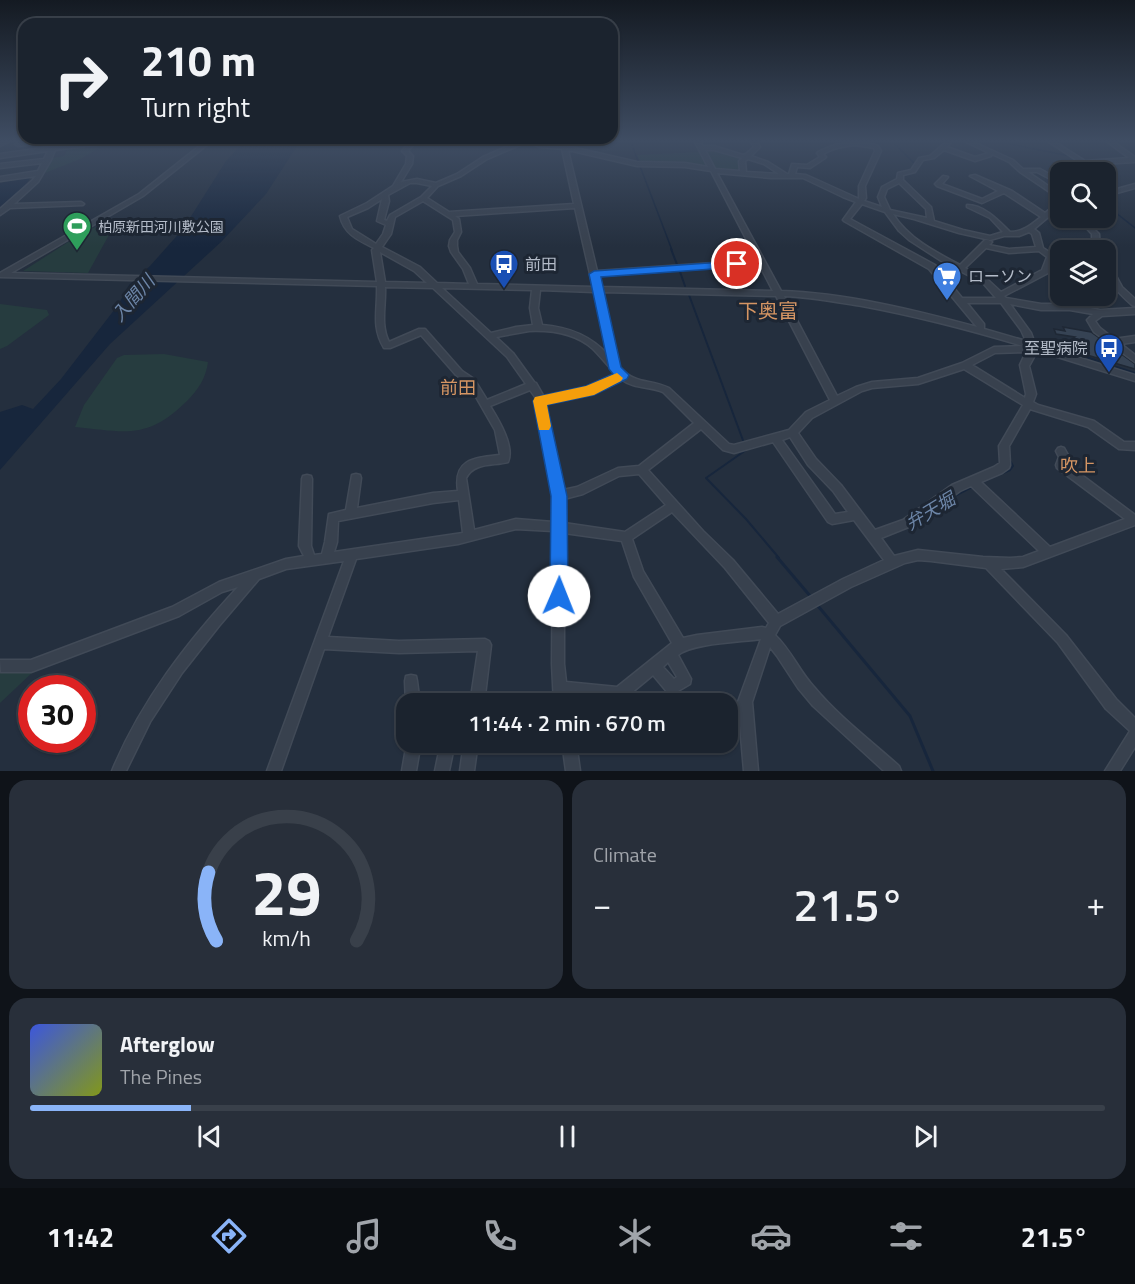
<!DOCTYPE html>
<html lang="en">
<head>
<meta charset="utf-8">
<style>
	:root { --surface:#1b232e; --page:#282f3a; --text:#f1f3f6; --muted:#a0a4aa; --line:#39404a; --accent:#8ab4f8 }
	body { margin:0; font-family:"Titillium Web","Noto Sans JP",sans-serif; background:var(--page); color:var(--text); height:100vh; display:flex; flex-direction:column; font-size:22px; white-space:nowrap }
	* { box-sizing:border-box; margin:0 }
	p { font-size:20px; color:var(--muted) }
	.icon { flex:none; width:33px; height:33px; fill:none; stroke:currentColor; stroke-width:2; stroke-linecap:round; stroke-linejoin:round }
	.map { position:relative; height:771px; overflow:hidden }
	.side { display:flex; flex-direction:column; gap:9px; padding:9px; background:#0f1319; flex:1 }
	.side>* { flex:none }
	.hud { position:absolute; left:18px; top:18px; width:600px; height:126px; border-radius:18px; box-shadow:0 2px 4px #0004,0 0 0 2px var(--line); background:#1b232e; color:var(--text); overflow:hidden }
	.fabs { position:absolute; left:1050px; top:162px; display:grid; gap:12px }
	.fabs a { display:grid; place-items:center; width:66px; height:66px; border-radius:12px; background:var(--surface); box-shadow:0 2px 4px #0004,0 0 0 2px var(--line); font-size:30px }
	.speed { position:absolute; left:18px; top:675px; display:flex; gap:12px; font-size:30px; font-weight:700; text-align:center }
	.speed>* { display:grid; place-content:center; width:78px; height:78px; border-radius:50%; background:var(--surface); box-shadow:0 2px 4px #0004,0 0 0 2px var(--line); line-height:1 }
	.speed .limit { border:9px solid #d22; background:#fff; color:#111 }
	.pin { position:absolute; display:grid; place-items:center; width:51px; height:51px; color:#fff; margin:-26px; border:3px solid #fff; border-radius:50%; box-shadow:0 2px 6px #0007 }
	.me { position:absolute; width:66px; margin:-33px; rotate:1deg; stroke-linejoin:round; filter:drop-shadow(0 0 4px #0008) }
	.turn { display:flex; align-items:center; gap:21px; height:126px; padding:0 24px; font-size:27px }
	.turn .icon { width:78px; height:78px; stroke-width:2.5 }
	.turn b { display:block; font-size:42px; line-height:51px }
	.big { font-size:45px; font-weight:600; line-height:1.1 }
	.side .card { flex:1; display:flex; flex-direction:column; justify-content:center; gap:9px; min-width:0; padding:0 21px; border-radius:18px; background:var(--page) }
	.side .dial { align-items:center; gap:0 }
	.dial svg { height:156px; overflow:visible; fill:none; stroke:var(--line); stroke-width:7; stroke-linecap:round; text-anchor:middle }
	.dial text { fill:var(--text); stroke:none }
	.song { display:flex; align-items:center; gap:18px }
	.cover { width:72px; height:72px; border-radius:9px; background:linear-gradient(135deg,hsl(230 70% 55%),hsl(70 70% 35%)) }
	.played { height:6px; border-radius:3px; background:linear-gradient(90deg,var(--accent) 15%,var(--line) 15%) }
	.keys { display:flex; justify-content:space-around; direction:ltr }
	.heat { display:flex; justify-content:space-between; align-items:center; font-size:33px; direction:ltr }
	.side .tiles { flex:1; display:grid; gap:9px; grid-template-columns:1fr 1fr }
	.card:last-child { grid-column:span 2 }
	.trip { position:absolute; left:396px; top:693px; width:342px; height:60px; border-radius:18px; background:var(--surface); box-shadow:0 2px 4px #0004,0 0 0 2px var(--line); font-weight:600; line-height:60px; text-align:center }
	.dock { display:flex; height:96px; justify-content:space-around; align-items:center; background:#0b0e12; color:var(--muted) }
	.dock .icon { width:42px; height:42px }
	.dock .selected { color:var(--accent) }
	.dock b { font-size:27px; color:var(--text) }
	.map>svg:first-child { display:block }
	.green { fill:#263c3f }
	.water { fill:#17263c }
	.lines { fill:none; stroke-linecap:round; stroke-linejoin:round }
	.stream-far2 { stroke:#17263c; stroke-width:1.5 }
	.stream-far1 { stroke:#17263c; stroke-width:2 }
	.stream { stroke:#17263c; stroke-width:3 }
	.building { fill:#364354; stroke:#1f2835; stroke-width:1.5 }
	.minor-casing { stroke:#414a57; stroke-width:3 }
	.minor { fill:#38414e; fill-rule:evenodd }
	.route { fill:#1a73e8; stroke:#114b97; stroke-width:1.5 }
	.slow { fill:#f59e0b }
	.labels { text-anchor:middle; dominant-baseline:central; stroke-width:6; stroke-linejoin:round; paint-order:stroke }
	.far-poi-label { font-size:14px; fill:#b4bcc9; stroke:#1d2633; text-anchor:start }
	.poi-label { font-size:16px; fill:#b4bcc9; stroke:#1d2633; text-anchor:start }
	.water-label { font-size:18px; font-style:italic; fill:#6d86a8; stroke:#1d2633 }
	.neighbourhood-label { font-size:18px; fill:#d59563; stroke:#1d2633 }
	.quarter-label { font-size:20px; fill:#d59563; stroke:#1d2633 }
</style>
</head>
<body>
<div class="map">
<svg width="1135" height="771" viewBox="0 0 1135 771">
	<rect width="100%" height="100%" fill="#242f3e"/>
	<path class="green" d="M108 143 80 159 45 173 53 158 64 156 68 148Z
		M713 148 742 157 741 170 715 169 704 149Z
		M701 152 709 167 641 163 637 155Z
		M110 222 115 224 88 273 23 271 73 239 86 234 85 231Z
		M0 304 47 310 49 315 7 346 0 349Z
		M164 354 208 362C206 378 198 390 187 401 147 440 127 432 75 427L84 405 117 358 124 355Z
		M0 669 35 670 0 703Z"/>
	<path class="water" d="M246 140H301L266 194 221 242 110 344 0 470V412L22 405 33 409 61 379 118 305 129 285 150 266 183 229 226 161Z
		M31 177 24 187 0 207V183Z"/>
	<g class="lines">
		<path class="stream-far2" d="M630 140 672 250
			M891 140 914 163
			M990 140 1070 156 1092 172
			M1106 183 1113 188 1106 192
			M1106 205 1135 228"/>
		<path class="stream-far1" d="M671 249 678 267
			M679 269 685 286
			M689 295 744 443
			M1052 349 1056 347 1135 373
			M1031 362 1035 357 1044 353
			M1014 436 1020 427
			M746 450 706 478 746 519 779 558
			M980 483 1010 470 1013 466 1008 457
			M947 500 974 486"/>
		<path class="stream" d="M777 557 811 597
			M818 606 910 716 933 771"/>
	</g>
	<path class="building" d="M1063 327 1091 332 1135 364V369L1087 355 1083 347 1067 343 1075 337 1056 334 1054 329 1065 331Z"/>
	<g class="lines">
		<g class="minor-casing">
			<path id="minor" d="M5 140H12L0 146V142Z
				M42 140H60L57 146 108 140H120L117 142 55 150 51 160 38 182 14 204 81 202 84 204 83 205 10 208 0 215V209L33 180 36 176 0 181V177L38 171 42 163 0 168V164L44 159 48 151 0 158V154L50 147 53 142 18 146 15 144 18 142Z
				M207 140H213L143 196 11 273 377 282 372 250 374 248C358 240 344 234 340 216L367 203 393 186 406 164 407 156 402 151 411 140H417L408 151 413 156 412 164 401 182 417 179 436 183 457 174 483 157 522 140H531L541 143 561 145 560 140H566L567 146 637 162 685 163 708 167 694 140H700L703 146H714L743 155 746 154 754 147 750 140H756L760 147 751 156 768 162 787 174H789L792 164 807 165 820 157 817 153 818 152C837 142 858 139 878 146L881 151 865 186 866 198 864 201 882 207 878 197 882 187 897 179 898 173 911 170 919 158 930 156 946 142 942 140H950L952 141 947 147 975 157 989 153 962 140H969L1013 160 1023 169H1040L1060 180V184L1037 172H1028L1060 194V199L1020 172 1009 162 992 154 991 156 975 161 944 150 934 158 923 160 915 172 903 175V180L931 207 934 221 963 230 990 236 1003 232 990 218 967 207V205C984 205 998 220 1010 232 1023 232 1031 225 1041 217L1004 193 982 203 937 186 935 184 943 176 948 177 942 184 982 199 998 191 970 176 975 175 1012 191 1045 213 1058 203 1060 202V207L1034 229 1039 233 1043 248 1060 259V264L1053 261 1048 273 1004 296 1006 298 1041 304H1070L1100 310 1135 308V314L1102 316 1095 321 1100 328 1114 339 1135 336V342L1121 344 1135 355V362L1094 332 1087 320 1093 314 1070 310H1041L1010 304 1031 333 1035 344 1135 375V381L1035 350 1034 357 1029 366 1036 394 1033 402 1038 405 1094 421 1124 442H1135V450L1119 449 1088 427 1030 409 1009 446 1010 465 1009 468 1002 473 981 482 1050 547 1125 519 1057 468 1056 465 1059 457 1056 451 1058 448 1061 447 1064 448 1069 457 1067 464 1135 515V525L1023 567 1001 569 1066 635 1116 699 1135 718V747L1120 771H1105L1130 731 1106 709 1058 643 986 568 931 561 918 560 905 563 851 587 780 626 775 635C791 650 799 671 814 687 839 717 870 740 899 766L901 771H884L813 706 798 688 777 656 770 647 752 702 758 771H744L738 702 761 639C741 642 692 643 678 655L691 679 690 684 673 694 668 693 653 675 624 699 619 701 567 695 568 704H554L552 664 553 531 516 529 458 544 356 559 328 637 399 641 485 639 489 641 491 645 484 704H470L478 651 399 653 324 649 281 771H267L344 561 286 569 259 579 219 626 182 673 150 722 126 771H112C141 701 187 642 238 587L222 592 179 616 31 672H1L0 660H31L172 607 219 582 286 559 304 556 299 546 302 479 303 476 307 475 311 476 312 479 311 546 314 555 322 554 325 542 329 514 346 510 352 475 356 474 360 475 361 478 357 508 433 493 458 491C453 459 474 458 500 455L495 430 468 383 456 375 421 335 390 348H384C371 326 378 310 377 286L0 277V273L139 194ZM527 142 540 147 562 149 574 204 449 212 427 198 438 186 461 176 487 159ZM855 145 874 148 875 151 859 186V199L806 175 795 174 797 167 810 168 825 158 826 157 823 154C833 148 844 146 855 145ZM568 150 637 166 685 167 711 171 757 260 597 271ZM705 150H714L742 158 739 161 740 171 715 169ZM748 159 764 164 779 174 746 172 745 161ZM717 173 771 178H803L843 197 856 202 843 220 844 221 929 269 977 327C915 310 845 293 781 291ZM410 183H417L432 186 421 197 390 215 387 221 384 220 389 201 388 195ZM899 183 926 209 927 218 890 210 884 197 887 189ZM382 199 377 221 386 225 383 234 376 244 352 229 347 217 368 208ZM423 201 453 220 455 232 450 240 449 246 451 252 463 269 469 284 437 283 420 267 382 247 391 234 395 217ZM862 204 885 212 899 231 909 240 943 262 983 283 996 298H962L935 265 850 219ZM575 208 593 287 477 284 470 268 458 252 457 246V240L461 232 459 219 455 216ZM893 214 914 219 959 233 990 240 1004 236H1019L1029 232 1032 234 1036 247 1009 249 989 245 992 242 988 240H985L960 265C935 252 908 238 893 214ZM986 248 1009 253 1039 251 1047 257 1042 270 1001 292 988 280 965 268ZM380 252 414 271 427 283 385 282ZM759 264 773 291 600 287 598 276ZM385 287 433 288 507 357 526 384 487 400 474 379 462 371 425 329H419L389 342C380 324 386 305 385 287ZM442 288 532 290 530 308 533 325 516 327 491 333ZM540 290 594 292 608 355C590 335 568 327 542 325L538 308ZM602 292 776 296 830 400 806 412 789 430 734 445 729 444 669 388C648 378 638 386 619 367ZM784 296C810 297 836 302 862 306 916 316 970 330 1023 346L994 347 962 363 918 378 872 382 856 387 837 396ZM967 303H1001L1021 330 1026 341 984 329V324ZM529 331C552 330 575 333 593 349 601 357 608 366 616 374L587 388 544 397 536 383 534 382 513 353 496 337ZM1026 352 1020 365 1026 394 1025 398 972 365 995 353ZM964 369 1023 405 999 446 1000 463 994 467 952 485 903 520 875 530 841 485 816 459 798 433 812 418 862 391 872 388 918 384ZM621 379C634 389 649 386 663 392L694 423 639 466 618 468 577 487 563 490 545 403 592 393ZM530 390 535 397 554 496 553 522 516 519 474 530 466 478C474 462 493 466 508 462 515 446 498 419 490 406ZM701 429 723 450 734 453 773 442 828 522 832 524 854 520 884 560 843 579 778 614 733 560 703 531 648 470ZM790 437 808 465 833 491 848 512 835 514 782 440ZM639 474 666 505 625 532 564 523V499L583 494 619 476ZM971 486 1039 551 1023 557 1010 558 983 557 918 550 894 556 881 538 911 526 960 491ZM459 500 463 533 334 552 337 542 338 521 433 503ZM672 512 725 568 769 623 766 628 762 627 697 635 683 638 643 571 632 539ZM564 533 622 541 634 577 672 643 617 687 566 682 564 664ZM668 662 677 677 674 679 663 667Z
				M1046 140H1052L1085 161 1129 158 1105 140H1111L1135 157V162L1084 165Z
				M1135 184V188L1106 196V192Z
				M1077 218H1083L1099 234 1100 250H1094L1093 247 1084 250H1076V248L1092 242V234Z
				M1106 263 1110 265 1122 287 1135 299V306L1132 305C1120 294 1104 280 1106 263Z
				M411 675 416 676 417 681 420 704H406L405 681 406 676Z
				M407 742H421L416 771H402Z
				M441 742H455L449 771H435Z
				M464 742H478L474 771H460Z
				M562 742H576L580 771H566Z"/>
		</g>
		<use href="#minor" class="minor"/>
	</g>
	<linearGradient id="sky" x2="0" y2="1"><stop stop-color="#141a22"/><stop offset="0.57" stop-color="#3f4d63"/><stop offset="1" stop-color="#3f4d63" stop-opacity="0"/></linearGradient>
	<rect width="1135" height="247" fill="url(#sky)"/>
	<path class="route" d="M737 261 743 264 741 267 601 277 621 367 629 375 627 379 594 395 547 405 567 496 568 596 565 602 559 604 553 602 550 596 551 496 533 401 540 396 586 386 613 374 609 369 589 274 594 271Z"/>
	<path class="slow" d="M617 373 623 378 621 381 594 395 547 405 551 426 549 430H539L533 401 535 397 586 386Z"/>
	<defs>
		<g id="stadium-pin" transform="scale(1.5)"><path d="M0 17L-7.5 6A9.5 9.5 0 1 1 7.5 6Z" fill="#2e9e5b" stroke="#1d2633"/><path d="M0-5a6.5 5 0 1 0 0 10a6.5 5 0 1 0 0-10ZM-3.5-1.8h7v3.6h-7Z" fill="#fff"/></g>
		<g id="bus-pin" transform="scale(1.5)"><path d="M0 17L-7.5 6A9.5 9.5 0 1 1 7.5 6Z" fill="#1a4fb4" stroke="#1d2633"/><path d="M-5-6H5V4H4V6H2V4H-2V6H-4V4H-5ZM-3.5-4V0h7V-4ZM-3.5 1.2v1.5H-2V1.2ZM2 1.2v1.5H3.5V1.2Z" fill="#fff"/></g>
		<g id="supermarket-pin" transform="scale(1.5)"><path d="M0 17L-7.5 6A9.5 9.5 0 1 1 7.5 6Z" fill="#3f7fe0" stroke="#1d2633"/><path d="M-6-5.5h2.5l.6 2H6L4.5 2H-2.5L-4.4-4H-6ZM-1.5 3.2a1.3 1.3 0 1 0 .1 0ZM3 3.2a1.3 1.3 0 1 0 .1 0Z" fill="#fff"/></g>
	</defs>
	<g fill-rule="evenodd">
		<use href="#stadium-pin" x="77" y="226"/>
		<use href="#bus-pin" x="504" y="264"/>
		<use href="#supermarket-pin" x="947" y="276"/>
		<use href="#bus-pin" x="1109" y="348"/>
	</g>
	<g class="labels">
		<g class="far-poi-label">
			<text x="98" y="226">柏原新田河川敷公園</text>
		</g>
		<g class="poi-label">
			<text x="525" y="264">前田</text>
			<text x="968" y="276">ローソン</text>
			<text x="1088" y="348" text-anchor="end">至聖病院</text>
		</g>
		<g class="water-label">
			<text transform="translate(133 298) rotate(-49)">入間川</text>
			<text transform="translate(930 511) rotate(-31)">弁天堀</text>
		</g>
		<g class="neighbourhood-label">
			<text x="458" y="387">前田</text>
			<text x="1078" y="465">吹上</text>
		</g>
		<g class="quarter-label">
			<text x="768" y="310">下奥富</text>
		</g>
	</g>
</svg>
<div class="fabs">
<a><svg class="icon" aria-label="search" viewBox="0 0 24 24"><circle cx="10" cy="10" r="6"/><path d="M15 15l6 6"/></svg></a>
<a><svg class="icon" aria-label="layers" viewBox="0 0 24 24"><path d="M12 4l9 5-9 5-9-5zM3 14l9 5 9-5"/></svg></a>
</div>
<div class="speed"><div class="limit">30</div></div>
<div class="pin" style="left:737px;top:264px;background:#d93025"><svg class="icon" aria-label="arrive" viewBox="0 0 24 24"><path d="M6 21V4h12l-3 4 3 4H6"/></svg></div>
<svg class="me" style="left:559px;top:596px" viewBox="-20 -20 40 40"><circle r="19" fill="#fff"/><path d="M0-13L10 11 0 6-10 11z" fill="#1a73e8"/></svg>
<div class="trip">11:44 · 2 min · 670 m</div>
<div class="hud">
<div class="turn"><svg class="icon" aria-label="right" viewBox="0 0 24 24"><path d="M7 20v-9h11M14 6l5 5-5 5"/></svg><div><b>210 m</b>Turn right</div></div>
</div>
</div>
<section class="side">
<div class="tiles">
<div class="card dial"><svg viewBox="0 0 100 80">
<path d="M14 69A42 42 0 1 1 86 69"/>
<path d="M14 69A42 42 0 0 1 10 34" stroke="#8ab4f8"/>
<text x="50" y="56" font-size="32" font-weight="700">29</text>
<text x="50" y="72" font-size="11">km/h</text>
</svg></div>
<div class="card"><p>Climate</p>
<div class="heat"><a>−</a><b class="big">21.5°</b><a>+</a></div>
</div>
<div class="card">
<div class="song"><i class="cover"></i><div><b>Afterglow</b><p>The Pines</p></div></div>
<div class="played"></div>
<div class="keys"><svg class="icon" aria-label="previous" viewBox="0 0 24 24"><path d="M18 5L8 12l10 7zM5 5v14"/></svg><svg class="icon" aria-label="pause" viewBox="0 0 24 24"><path d="M8 5v14M16 5v14"/></svg><svg class="icon" aria-label="next" viewBox="0 0 24 24"><path d="M6 5l10 7-10 7zM19 5v14"/></svg></div>
</div>
</div>
</section>
<nav class="dock">
<b>11:42</b>
<svg class="icon selected" aria-label="directions" viewBox="0 0 24 24"><path d="M12 3l9 9-9 9-9-9zM9 14v-3h6M13 9l2 2-2 2"/></svg>
<svg class="icon" aria-label="music" viewBox="0 0 24 24"><path d="M9 18V5l10-2v13"/><circle cx="6" cy="18" r="3"/><circle cx="16" cy="16" r="3"/></svg>
<svg class="icon" aria-label="phone" viewBox="0 0 24 24"><path d="M5 4h4l2 5-3 2q2 4 5 5l2-3 5 2v4C11 20 4 13 5 4z"/></svg>
<svg class="icon" aria-label="climate" viewBox="0 0 24 24"><path d="M12 3v18M4 7l16 10M4 17L20 7"/></svg>
<svg class="icon" aria-label="car" viewBox="0 0 24 24"><path d="M5 17H2v-5l4-1 3-4h7l3 4 3 1v5h-3M9 17h6M6 11h13"/><circle cx="7" cy="17" r="2"/><circle cx="17" cy="17" r="2"/></svg>
<svg class="icon" aria-label="filters" viewBox="0 0 24 24"><path d="M4 7h16M4 17h16"/><circle cx="9" cy="7" r="2"/><circle cx="15" cy="17" r="2"/></svg>
<b>21.5°</b>
</nav>
</body>
</html>
